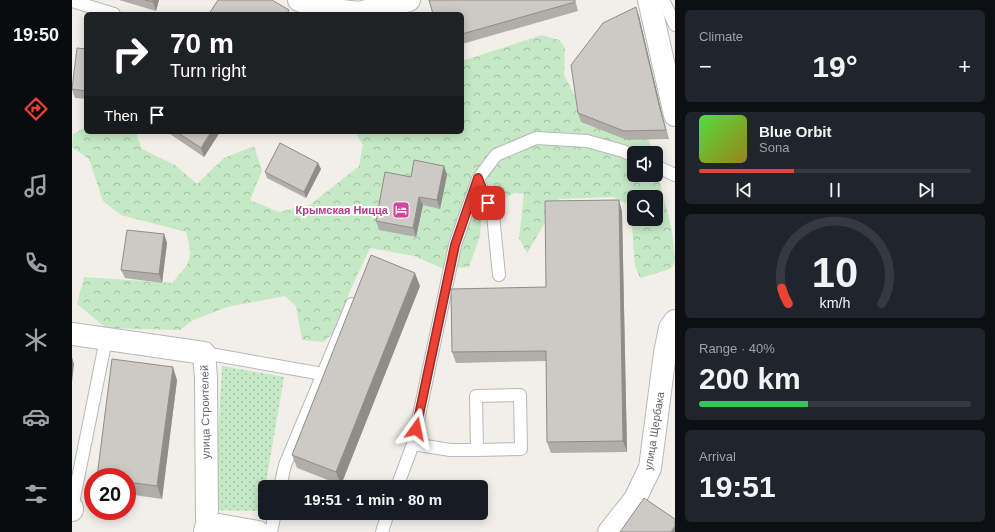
<!DOCTYPE html>
<html lang="en">
<head>
<meta charset="utf-8">
<style>
	:root { --surface:#171b24; --page:#20242c; --text:#f1f3f6; --muted:#9ea1a6; --line:#363941; --accent:#ea4335 }
	body { margin:0; font-family:Arial,sans-serif; background:var(--page); color:var(--text); height:100vh; display:flex; flex-direction:column; font-size:15px; white-space:nowrap }
	* { box-sizing:border-box; margin:0 }
	p { font-size:13px; color:var(--muted) }
	.icon { flex:none; width:22px; height:22px; fill:none; stroke:currentColor; stroke-width:2; stroke-linecap:round; stroke-linejoin:round }
	.map { position:relative; flex:1; overflow:hidden }
	.drawer { display:flex; flex-direction:column; gap:10px; padding:10px; background:#0d0f14; width:320px }
	.drawer>* { flex:none }
	.hud { position:absolute; left:12px; top:12px; width:380px; height:122px; border-radius:6px; box-shadow:0 2px 10px #0003; background:#202124; color:#fff; overflow:hidden }
	.fabs { position:absolute; left:555px; top:146px; display:grid; gap:8px }
	.fabs a { display:grid; place-items:center; width:36px; height:36px; border-radius:6px; background:var(--surface); box-shadow:0 2px 10px #0003; font-size:20px }
	.speed { position:absolute; left:12px; top:468px; display:flex; gap:8px; font-size:20px; font-weight:700; text-align:center }
	.speed>* { display:grid; place-content:center; width:52px; height:52px; border-radius:50%; background:var(--surface); box-shadow:0 2px 10px #0003; line-height:1 }
	.speed .limit { border:6px solid #d22; background:#fff; color:#111 }
	.pin { position:absolute; display:grid; place-items:center; width:34px; height:34px; color:#fff; margin:-17px; border-radius:8px; box-shadow:0 2px 6px #0006 }
	.me { position:absolute; width:44px; margin:-22px; rotate:12deg; stroke-linejoin:round; filter:drop-shadow(0 0 3px #0008) }
	.turn { display:flex; align-items:center; gap:14px; height:84px; padding:0 20px; font-size:18px }
	.turn .icon { width:52px; height:52px; stroke-width:2.5 }
	.turn b { display:block; font-size:28px; line-height:34px }
	.then { display:flex; align-items:center; height:38px; padding:0 20px; background:#0003; gap:8px; font-size:15px }
	.big { font-size:30px; font-weight:700; line-height:1.1 }
	.drawer .tile { flex:1; display:flex; flex-direction:column; justify-content:center; gap:6px; min-width:0; padding:0 14px; border-radius:6px; background:var(--page) }
	.drawer .dial { align-items:center; gap:0 }
	.dial svg { height:104px; overflow:visible; fill:none; stroke:var(--line); stroke-width:7; stroke-linecap:round; text-anchor:middle }
	.dial text { fill:var(--text); stroke:none }
	.song { display:flex; align-items:center; gap:12px }
	.cover { width:48px; height:48px; border-radius:6px; background:linear-gradient(135deg,hsl(110 70% 55%),hsl(50 70% 35%)) }
	.played { height:4px; border-radius:2px; background:linear-gradient(90deg,var(--accent) 35%,var(--line) 35%) }
	.keys { display:flex; justify-content:space-around; direction:ltr }
	.heat { display:flex; justify-content:space-between; align-items:center; font-size:22px; direction:ltr }
	.charge { height:6px; border-radius:3px; background:linear-gradient(90deg,#34c759 40%,var(--line) 0) }
	.trip { position:absolute; left:186px; top:480px; width:230px; height:40px; border-radius:6px; background:var(--surface); box-shadow:0 2px 10px #0003; font-weight:700; line-height:40px; text-align:center }
	main { display:flex; flex:1; min-height:0 }
	.tabs { display:flex; flex-direction:column; width:72px; justify-content:space-around; align-items:center; background:#090b0e; color:var(--muted) }
	.tabs .icon { width:28px; height:28px }
	.tabs .current { color:var(--accent) }
	.tabs b { font-size:18px; color:var(--text) }
	.map>svg:first-child { display:block }
	.forest { fill:url(#forest-crowns); fill-rule:evenodd }
	.park { fill:url(#park-dots) }
	.lines { fill:none; stroke-linecap:round; stroke-linejoin:round }
	.service-casing { stroke:#b5b8bc; stroke-width:14 }
	.minor-casing { stroke:#b5b8bc; stroke-width:24 }
	.service { stroke:#fff; stroke-width:12 }
	.minor { stroke:#fff; stroke-width:22 }
	.wall { fill:#afaea9 }
	.shaded-wall { fill:#8f8d8a }
	.building { fill:#cccac5; stroke:#8f8d8a }
	.route-casing { stroke:#982c22; stroke-width:10 }
	.route { stroke:#ea4335; stroke-width:7 }
	.labels { text-anchor:middle; dominant-baseline:central; stroke-width:4; stroke-linejoin:round; paint-order:stroke }
	.hotel-label { font-size:11px; font-weight:bold; fill:#b23c85; stroke:#fff; text-anchor:end }
	.street-label { font-size:11px; fill:#5f6368; stroke:#fff }
</style>
</head>
<body>
<main>
<nav class="tabs">
<b>19:50</b>
<svg class="icon current" aria-label="directions" viewBox="0 0 24 24"><path d="M12 3l9 9-9 9-9-9zM9 14v-3h6M13 9l2 2-2 2"/></svg>
<svg class="icon" aria-label="music" viewBox="0 0 24 24"><path d="M9 18V5l10-2v13"/><circle cx="6" cy="18" r="3"/><circle cx="16" cy="16" r="3"/></svg>
<svg class="icon" aria-label="phone" viewBox="0 0 24 24"><path d="M5 4h4l2 5-3 2q2 4 5 5l2-3 5 2v4C11 20 4 13 5 4z"/></svg>
<svg class="icon" aria-label="climate" viewBox="0 0 24 24"><path d="M12 3v18M4 7l16 10M4 17L20 7"/></svg>
<svg class="icon" aria-label="car" viewBox="0 0 24 24"><path d="M5 17H2v-5l4-1 3-4h7l3 4 3 1v5h-3M9 17h6M6 11h13"/><circle cx="7" cy="17" r="2"/><circle cx="17" cy="17" r="2"/></svg>
<svg class="icon" aria-label="filters" viewBox="0 0 24 24"><path d="M4 7h16M4 17h16"/><circle cx="9" cy="7" r="2"/><circle cx="15" cy="17" r="2"/></svg>
</nav>
<div class="map">
<svg width="603" height="532" viewBox="0 0 603 532">
	<defs>
		<pattern id="forest-crowns" width="20" height="18" patternUnits="userSpaceOnUse"><rect width="20" height="18" fill="#c5e8c5"/><path d="M2 6a3 3 0 1 1 6 0M12 15a3 3 0 1 1 6 0" fill="none" stroke="#a3c0a4"/></pattern>
		<pattern id="park-dots" width="8" height="8" patternUnits="userSpaceOnUse"><rect width="8" height="8" fill="#c5e8c5"/><path d="M2 2h.1M6 6h.1" fill="none" stroke="#a3c0a4" stroke-width="1.8" stroke-linecap="round"/></pattern>
	</defs>
	<rect width="100%" height="100%" fill="#f1efe8"/>
	<path class="forest" d="M470 35 487 40 493 48 492 75 509 108 575 133 580 153H562V175H584V167L600 230 603 262 598 269 568 278 563 266 559 212 555 204 541 197 487 199 455 253 447 238 452 194 443 193 410 207 408 236 397 267 372 269 342 256 298 248 277 293 269 327 251 342 230 340 224 306 213 296 155 307 121 320 108 330 34 328 5 304 12 277 100 283C118 263 122 259 114 232L49 215 31 201 17 159 0 147 1 134 14 127V132H65V136L70 149 103 165 125 184 152 158 182 146 190 171 178 200 207 212 238 205 287 166 291 145 283 132H390V61ZM562 197H584V219H562Z"/>
	<path class="park" d="M150 366 212 377 189 511 142 510Z"/>
	<g class="lines">
		<g class="service-casing">
			<path id="service" d="M591 0 603 25
				M0 1 42 14
				M584 166 603 175
				M427 275 421 215 406 179 424 155 464 138 515 141 551 151 562 156
				M132 353 251 374
				M448 395 449 449 405 450 404 396Z
				M341 444 378 450H405
				M208 487 213 465 280 304
				M325 487 341 444 383 245 406 179
				M0 508 34 339
				M199 532 203 513
				M310 532 316 513"/>
		</g>
		<g class="minor-casing">
			<path id="minor" d="M227 0 253 9 287 13 337 0
				M577 0 603 115
				M0 334 132 353 134 378 135 523 133 532
				M0 510V508
				M135 523 186 532
				M537 532 563 499 578 468 593 353 598 328 603 321"/>
		</g>
		<use href="#service" class="service"/>
		<use href="#minor" class="minor"/>
	</g>
	<path class="wall" d="M47 0H87L84 11Z
		M357 0H503L506 11 390 44V14Z
		M567 16 591 118 597 139 555 140 509 122 506 113Z
		M14 49V99L3 98 0 90V85Z
		M95 132H148L132 157Z
		M246 163 249 169 234 198 195 178 193 172Z
		M372 166 375 175 368 209 351 205 344 237 307 230 304 221 339 177Z
		M550 211 555 452 479 453 475 442 474 361 384 363 380 352 474 287Z
		M92 234 95 243 90 283 53 278 49 270Z
		M348 286 269 485 225 468 220 455Z
		M105 380 90 499 55 494V477Z"/>
	<path class="shaded-wall" d="M81 0H87L84 11 81 2Z
		M564 7 567 16 591 118 597 139 588 109Z
		M139 132H148L132 157 129 148Z
		M246 163 249 169 234 198 232 192Z
		M372 166 375 175 368 209 365 200Z
		M347 197 351 205 344 237 341 228Z
		M547 200 550 211 555 452 551 441Z
		M92 234 95 243 90 283 87 274Z
		M343 273 348 286 269 485 264 472Z
		M0 357 2 364 0 382Z
		M101 367 105 380 90 499 85 486Z
		M603 526V532H599Z"/>
	<path class="building" d="M73 0H81V2Z
		M146 0H200L217 10 215 14H137Z
		M357 0H503V2L390 34V14H361Z
		M564 7 588 109 594 130 552 131 506 113 499 65 531 23Z
		M5 48 14 49V91L0 89Z
		M105 132H139L129 148Z
		M208 143 246 163 232 192 193 172Z
		M342 160 372 166 365 200 347 197 341 228 304 221 313 172 339 177Z
		M547 200 551 441 475 442 474 351 380 352 379 289 474 287 473 201Z
		M55 230 92 234 87 274 49 270Z
		M299 255 343 273 264 472 220 455Z
		M40 359 101 367 85 486 55 482V477H25Z
		M572 498 603 519V526L599 532H548Z"/>
	<g class="lines">
		<g class="route-casing">
			<path id="route" d="M344 429 383 245 406 178 416 203"/>
		</g>
		<use href="#route" class="route"/>
	</g>
	<defs>
		<g id="hotel-square" transform="scale(0.9)"><rect x="-9" y="-9" width="18" height="18" rx="4" fill="#d1479c" stroke="#fff"/><path d="M-6-4.5h1.5V1H6V5H4.5V3h-9V5H-6ZM-4 0a1.8 1.8 0 1 1 3.6 0ZM.5 0V-2.5h3Q6-2.5 6 0Z" fill="#fff"/></g>
	</defs>
	<g fill-rule="evenodd">
		<use href="#hotel-square" x="329" y="210"/>
	</g>
	<g class="labels">
		<g class="hotel-label">
			<text x="316" y="210">Крымская Ницца</text>
		</g>
		<g class="street-label">
			<text transform="translate(133 412) rotate(-91)">улица Строителей</text>
			<text transform="translate(582 431) rotate(-81)">улица Щербака</text>
		</g>
	</g>
</svg>
<div class="fabs">
<a><svg class="icon" aria-label="sound" viewBox="0 0 24 24"><path d="M4 9h4l5-4v14l-5-4H4zM17 9q2 3 0 6"/></svg></a>
<a><svg class="icon" aria-label="search" viewBox="0 0 24 24"><circle cx="10" cy="10" r="6"/><path d="M15 15l6 6"/></svg></a>
</div>
<div class="speed"><div class="limit">20</div></div>
<div class="pin" style="left:416px;top:203px;background:#d93025"><svg class="icon" aria-label="arrive" viewBox="0 0 24 24"><path d="M6 21V4h12l-3 4 3 4H6"/></svg></div>
<svg class="me" style="left:344px;top:429px" viewBox="-20 -20 40 40"><path d="M0-17L14 15 0 8-14 15z" fill="#ea4335" stroke="#fff" stroke-width="4"/></svg>
<div class="trip">19:51 · 1 min · 80 m</div>
<div class="hud">
<div class="turn"><svg class="icon" aria-label="right" viewBox="0 0 24 24"><path d="M7 20v-9h11M14 6l5 5-5 5"/></svg><div><b>70 m</b>Turn right</div></div>
<div class="then">Then<svg class="icon" aria-label="arrive" viewBox="0 0 24 24"><path d="M6 21V4h12l-3 4 3 4H6"/></svg></div>
</div>
</div>
<section class="drawer">
<div class="tile"><p>Climate</p>
<div class="heat"><a>−</a><b class="big">19°</b><a>+</a></div>
</div>
<div class="tile">
<div class="song"><i class="cover"></i><div><b>Blue Orbit</b><p>Sona</p></div></div>
<div class="played"></div>
<div class="keys"><svg class="icon" aria-label="previous" viewBox="0 0 24 24"><path d="M18 5L8 12l10 7zM5 5v14"/></svg><svg class="icon" aria-label="pause" viewBox="0 0 24 24"><path d="M8 5v14M16 5v14"/></svg><svg class="icon" aria-label="next" viewBox="0 0 24 24"><path d="M6 5l10 7-10 7zM19 5v14"/></svg></div>
</div>
<div class="tile dial"><svg viewBox="0 0 100 80">
<path d="M14 69A42 42 0 1 1 86 69"/>
<path d="M14 69A42 42 0 0 1 9 57" stroke="#ea4335"/>
<text x="50" y="56" font-size="32" font-weight="700">10</text>
<text x="50" y="72" font-size="11">km/h</text>
</svg></div>
<div class="tile"><p>Range · 40%</p><b class="big">200 km</b><div class="charge"></div></div>
<div class="tile"><p>Arrival</p><b class="big">19:51</b></div>
</section>
</main>
</body>
</html>
